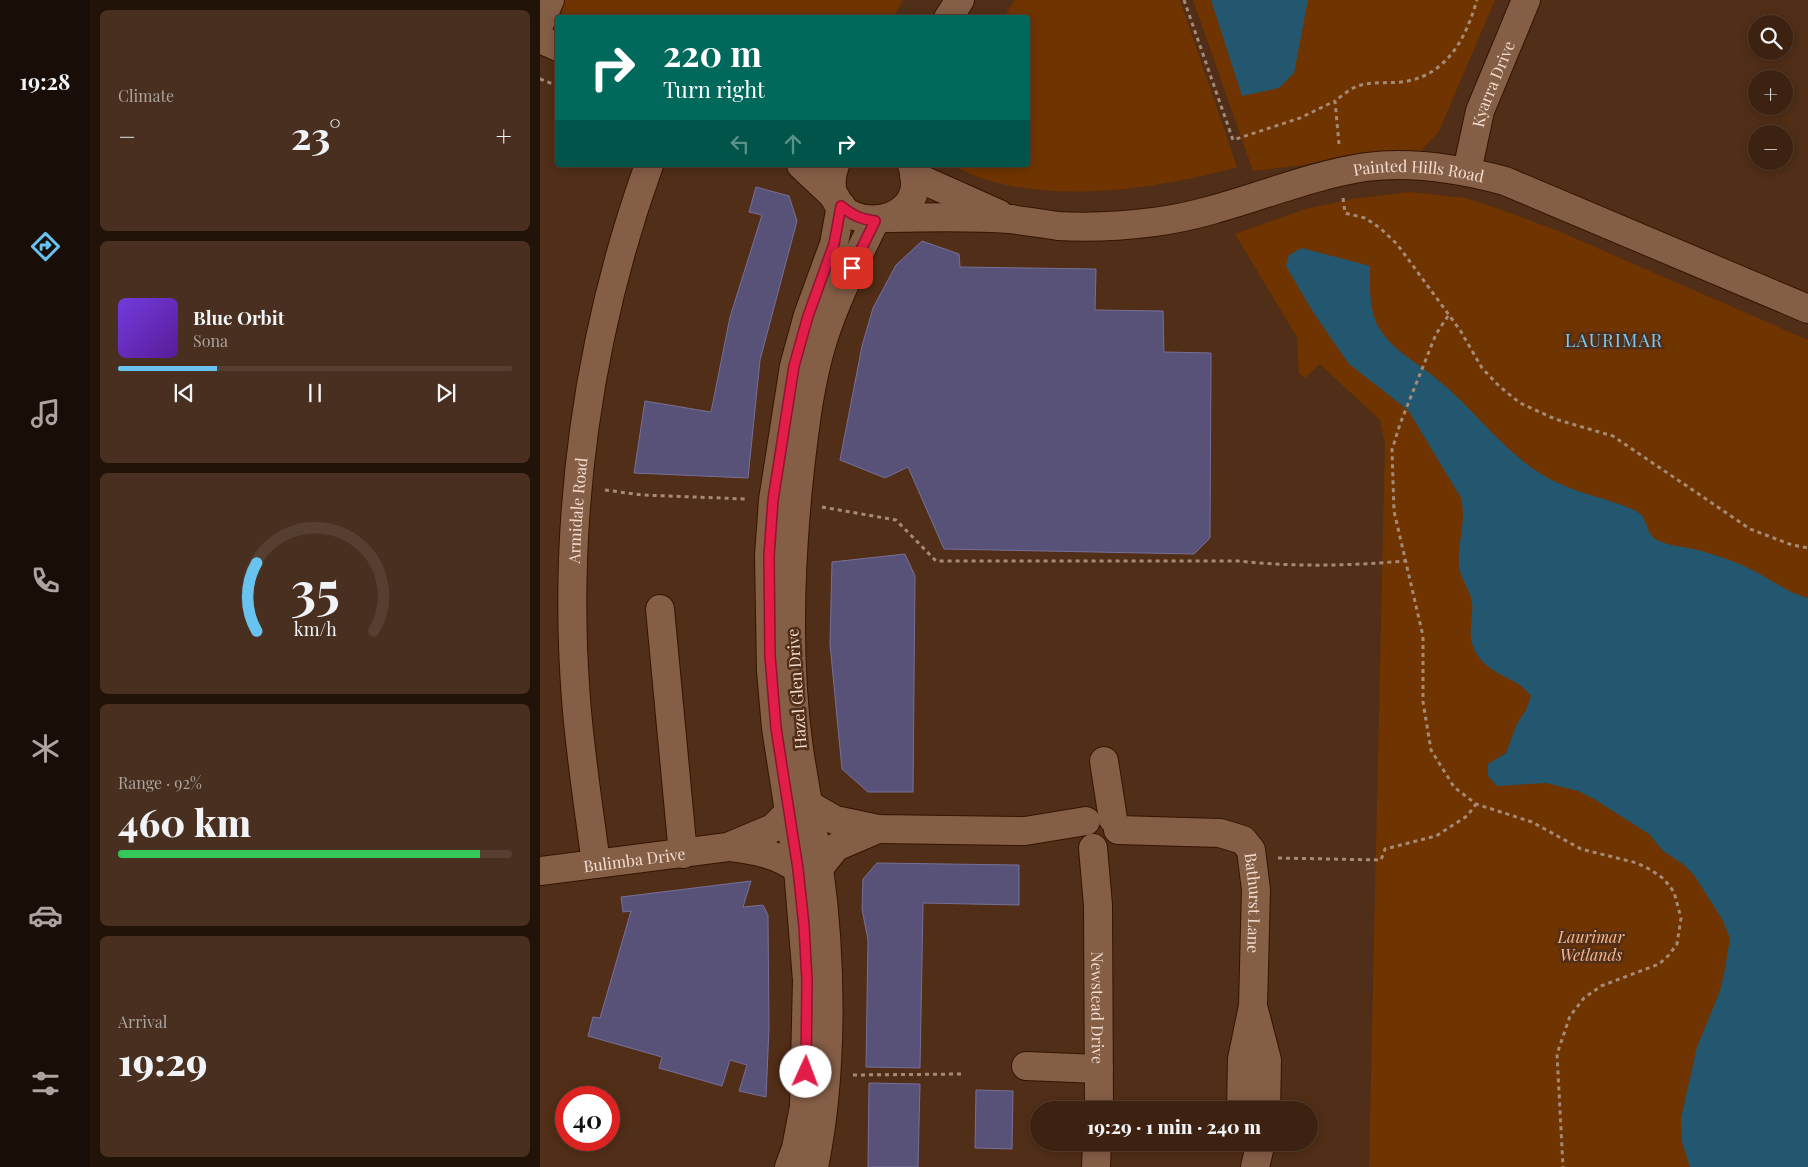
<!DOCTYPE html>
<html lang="en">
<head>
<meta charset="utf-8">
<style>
	:root { --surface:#3d2211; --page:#482f1f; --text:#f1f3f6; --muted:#ada49f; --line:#563f31; --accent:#69c3f1 }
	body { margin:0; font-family:"Playfair Display",serif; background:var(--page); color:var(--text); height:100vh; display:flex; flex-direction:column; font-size:19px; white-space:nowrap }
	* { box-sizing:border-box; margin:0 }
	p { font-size:16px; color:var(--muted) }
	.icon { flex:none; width:28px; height:28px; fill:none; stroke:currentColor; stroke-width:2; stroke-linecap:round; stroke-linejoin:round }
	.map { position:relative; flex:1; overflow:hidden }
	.side { display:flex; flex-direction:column; gap:10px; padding:10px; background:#221309; width:450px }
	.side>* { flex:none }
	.banner { position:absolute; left:15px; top:15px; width:475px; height:152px; border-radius:5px; box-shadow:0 2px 12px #0003,0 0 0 1px var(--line); background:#00695c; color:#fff; overflow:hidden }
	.tools { position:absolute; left:1208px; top:15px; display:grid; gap:10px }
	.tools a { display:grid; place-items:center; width:45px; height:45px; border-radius:50%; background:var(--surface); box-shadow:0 2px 12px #0003,0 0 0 1px var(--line); font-size:25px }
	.speed { position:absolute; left:15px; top:1086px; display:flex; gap:10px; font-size:25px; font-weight:700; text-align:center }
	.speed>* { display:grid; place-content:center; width:65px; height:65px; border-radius:50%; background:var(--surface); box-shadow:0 2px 12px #0003,0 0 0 1px var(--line); line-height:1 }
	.speed .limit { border:8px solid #d22; background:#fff; color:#111 }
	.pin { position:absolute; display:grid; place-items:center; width:42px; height:42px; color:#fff; margin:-21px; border-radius:10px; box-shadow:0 2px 8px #0006 }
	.me { position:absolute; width:55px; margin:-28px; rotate:2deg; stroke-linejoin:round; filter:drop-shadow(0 0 4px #0008) }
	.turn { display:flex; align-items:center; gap:18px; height:105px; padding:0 25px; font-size:22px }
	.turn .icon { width:65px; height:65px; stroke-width:2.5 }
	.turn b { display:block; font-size:35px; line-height:42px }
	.lanes { display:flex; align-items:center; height:48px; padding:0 25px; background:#0003; justify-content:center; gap:25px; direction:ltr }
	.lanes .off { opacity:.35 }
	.big { font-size:38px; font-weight:800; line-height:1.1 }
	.side .widget { flex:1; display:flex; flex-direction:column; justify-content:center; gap:8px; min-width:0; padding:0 18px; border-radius:8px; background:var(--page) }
	.side .dial { align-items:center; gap:0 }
	.dial svg { height:130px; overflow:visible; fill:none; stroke:var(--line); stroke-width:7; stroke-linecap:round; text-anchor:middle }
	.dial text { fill:var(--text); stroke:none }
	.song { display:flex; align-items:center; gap:15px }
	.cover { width:60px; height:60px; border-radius:8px; background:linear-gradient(135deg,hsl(260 70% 55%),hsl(270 70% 35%)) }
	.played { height:5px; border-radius:2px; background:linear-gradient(90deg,var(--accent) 25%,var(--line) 25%) }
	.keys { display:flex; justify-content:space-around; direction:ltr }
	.heat { display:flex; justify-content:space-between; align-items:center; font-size:28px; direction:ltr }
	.charge { height:8px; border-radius:4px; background:linear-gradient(90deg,#34c759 92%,var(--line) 0) }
	.trip { position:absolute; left:490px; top:1101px; width:288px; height:50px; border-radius:25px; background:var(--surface); box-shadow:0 2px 12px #0003,0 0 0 1px var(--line); font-weight:800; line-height:50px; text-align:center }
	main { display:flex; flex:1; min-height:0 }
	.tabs { display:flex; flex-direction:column; width:90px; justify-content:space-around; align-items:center; background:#180e07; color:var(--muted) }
	.tabs .icon { width:35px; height:35px }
	.tabs .on { color:var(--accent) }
	.tabs b { font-size:22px; color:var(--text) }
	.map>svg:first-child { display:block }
	.green { fill:#703400 }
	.water { fill:#235770 }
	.building { fill:#595278; stroke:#776f98 }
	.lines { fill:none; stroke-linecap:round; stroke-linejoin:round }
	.minor-casing { stroke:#351500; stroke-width:30 }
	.path { stroke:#a68a78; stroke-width:3; stroke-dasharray:4 4; stroke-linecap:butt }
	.minor { stroke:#855e46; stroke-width:28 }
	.route-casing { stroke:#92132f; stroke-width:12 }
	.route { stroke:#e11d48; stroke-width:9 }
	.labels { text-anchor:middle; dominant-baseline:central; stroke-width:5; stroke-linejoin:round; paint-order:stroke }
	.street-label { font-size:16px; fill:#f4ddd0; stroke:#512e17 }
	.park-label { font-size:16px; font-style:italic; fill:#f8ba95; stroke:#512e17 }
	.neighbourhood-label { font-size:18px; letter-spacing:1px; fill:#78caf4; stroke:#512e17 }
</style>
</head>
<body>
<main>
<nav class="tabs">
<b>19:28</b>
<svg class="icon on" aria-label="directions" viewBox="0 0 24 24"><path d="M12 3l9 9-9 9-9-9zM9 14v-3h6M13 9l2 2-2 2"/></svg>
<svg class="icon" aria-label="music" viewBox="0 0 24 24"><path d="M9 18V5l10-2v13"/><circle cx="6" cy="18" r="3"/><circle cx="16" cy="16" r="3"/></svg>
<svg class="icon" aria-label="phone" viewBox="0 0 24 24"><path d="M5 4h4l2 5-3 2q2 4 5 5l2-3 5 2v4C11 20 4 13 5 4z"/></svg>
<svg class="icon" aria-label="climate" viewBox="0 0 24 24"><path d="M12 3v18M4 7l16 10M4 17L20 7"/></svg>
<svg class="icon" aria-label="car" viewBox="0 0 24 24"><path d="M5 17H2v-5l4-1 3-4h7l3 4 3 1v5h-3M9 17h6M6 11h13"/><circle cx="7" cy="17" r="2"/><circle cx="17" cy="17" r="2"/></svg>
<svg class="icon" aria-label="filters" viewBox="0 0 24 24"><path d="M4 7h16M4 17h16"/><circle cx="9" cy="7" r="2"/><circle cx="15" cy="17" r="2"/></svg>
</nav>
<section class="side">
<div class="widget"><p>Climate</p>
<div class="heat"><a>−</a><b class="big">23°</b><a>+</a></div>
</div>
<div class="widget">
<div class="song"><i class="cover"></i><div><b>Blue Orbit</b><p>Sona</p></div></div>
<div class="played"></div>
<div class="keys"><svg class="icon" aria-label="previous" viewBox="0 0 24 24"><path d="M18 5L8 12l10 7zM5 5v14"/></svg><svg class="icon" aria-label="pause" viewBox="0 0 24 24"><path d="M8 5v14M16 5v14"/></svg><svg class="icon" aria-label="next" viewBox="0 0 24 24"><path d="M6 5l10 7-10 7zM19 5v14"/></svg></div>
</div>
<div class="widget dial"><svg viewBox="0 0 100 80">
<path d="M14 69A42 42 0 1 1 86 69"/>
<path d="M14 69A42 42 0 0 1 14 27" stroke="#69c3f1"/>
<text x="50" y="56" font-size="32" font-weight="700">35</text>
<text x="50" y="72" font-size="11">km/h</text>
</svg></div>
<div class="widget"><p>Range · 92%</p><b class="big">460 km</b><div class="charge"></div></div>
<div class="widget"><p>Arrival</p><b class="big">19:29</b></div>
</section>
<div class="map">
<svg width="1268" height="1167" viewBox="0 0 1268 1167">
	<rect width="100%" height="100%" fill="#512e17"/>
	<path class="green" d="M0 0H363L353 18 34 17 0 4Z
		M475 0H640L697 167C615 190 489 209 412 165H488V18L464 17Z
		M653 0H955L899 131 881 151 805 155 764 165 713 171Z
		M869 192 926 198 959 209 1016 230 1268 340V1167H829L845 443 840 420 780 364 765 378 759 373 757 337 695 234 765 209 812 199Z"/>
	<path class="water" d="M671 0H768L754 73 739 88 702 96Z
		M762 248 830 266C830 289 828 314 843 334 858 354 880 364 898 380 939 413 968 460 1018 483 1043 495 1071 499 1096 511 1109 518 1105 534 1117 540 1131 547 1150 547 1165 552 1182 557 1202 564 1218 573 1234 582 1250 593 1268 598V1167H1150L1142 1142 1141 1118 1157 1047 1180 991 1185 969 1190 938 1182 919 1154 875 1143 864 1123 851 1109 834 1054 799 1038 791 1006 783 957 786 948 776V764L966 753 977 724 986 710 991 696C977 676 949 677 935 651 926 634 934 620 932 603 931 590 920 579 919 566 917 542 927 522 921 498L868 410 809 364 773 312 746 266 749 255Z"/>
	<path class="building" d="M216 187 249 196 257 221 220 360 208 478 94 473 105 401 171 412 190 317 222 215 209 212Z
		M382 241 419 254 420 267 556 269 555 310 623 311 624 352 671 353 670 538 654 554 404 549 368 467 345 478 300 460 322 346 333 308 356 265Z
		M365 554 375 576 373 792H328L302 769 290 644 292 562Z
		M337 863 479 865V905L383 903 380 1068 326 1067 328 940 322 909 323 879Z
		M211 881 203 907 223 905 228 915 229 1028 226 1097 199 1091 207 1065 190 1060 182 1086 119 1068 122 1057 48 1036 53 1017 60 1018 91 911 83 912 81 897Z
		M329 1083 380 1084 378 1167H328Z
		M436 1090 473 1091 472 1149 435 1148Z"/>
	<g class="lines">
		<g class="minor-casing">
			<g id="minor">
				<path d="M408 18 420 0"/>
				<path d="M0 23 10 0"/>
				<path d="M0 39 18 47"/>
				<path d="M261 165 296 198"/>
				<path d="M295 165C270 238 396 237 372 165"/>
				<path id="s1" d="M927 171 940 111 986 0"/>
				<path d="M374 176 459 214"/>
				<path id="s2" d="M349 218C389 217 430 216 470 219 487 221 503 224 519 226 551 228 582 226 614 222 687 213 753 178 826 167 872 161 921 169 965 181L1268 309"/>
				<path d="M120 609 143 854"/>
				<path d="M564 761 573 819"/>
				<path d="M269 805 295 820 338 829 485 831 546 821"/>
				<path id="s3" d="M578 830 680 833 703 840 711 850 716 890 713 1006 702 1059 701 1110"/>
				<path d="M190 847C216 850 236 854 258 869"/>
				<path id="s4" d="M553 848 558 905 559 1110"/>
				<path id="s5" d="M56 864C49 809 40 754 36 699 22 520 48 334 109 165"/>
				<path d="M279 868 296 847 338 829"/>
				<path id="s6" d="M0 871 188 847 233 828 248 813"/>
				<path d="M714 1010 727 1060 726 1110"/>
				<path d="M486 1066 559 1069"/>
				<path d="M249 1167 256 1148 264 1106 267 980 258 869 236 728 231 671 229 556 233 500 254 366 268 315 294 244 301 205"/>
				<path d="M274 1167C293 1074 292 962 279 868 273 828 265 789 259 749 246 656 250 561 260 469 265 426 270 382 283 340 296 299 316 260 335 221"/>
				<path d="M556 1167 557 1142"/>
				<path d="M715 1167 721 1142"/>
			</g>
		</g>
		<path class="path" d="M644 0 693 140 760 118 795 101
			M0 79 18 86
			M799 144 795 101C803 95 812 87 821 85 836 81 853 84 868 81 909 72 926 37 937 0
			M803 198 805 213 825 218 840 228 857 244 920 330 942 368 959 386 980 403 1015 419 1073 436 1210 529 1252 545 1268 548
			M908 316 896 334 860 424 852 450 854 511 883 636V702L891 750 914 787 936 804 992 822 1041 849 1097 863 1111 870 1124 879 1134 892 1141 918 1137 944 1129 955 1119 964 1061 986 1044 998 1030 1016 1017 1054 1023 1167
			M65 490 102 495 206 499
			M282 507 356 520 396 561H698C754 567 808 566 864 561
			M738 858 841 860 845 849 896 836 927 816 936 804
			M313 1075 422 1074"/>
		<use href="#minor" class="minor"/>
	</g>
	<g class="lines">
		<g class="route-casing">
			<path id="route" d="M266 1072 267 980 264 926 258 869 236 728 230 656 229 556 233 500 254 366 268 316 294 244 301 206C312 215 320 219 335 221L312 268"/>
		</g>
		<use href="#route" class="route"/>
	</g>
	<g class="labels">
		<g class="street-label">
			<text stroke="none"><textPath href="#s1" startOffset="91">Kyarra Drive</textPath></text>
			<text stroke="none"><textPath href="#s2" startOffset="538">Painted Hills Road</textPath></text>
			<text stroke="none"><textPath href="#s5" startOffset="355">Armidale Road</textPath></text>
			<text transform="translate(256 689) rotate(-94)">Hazel Glen Drive</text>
			<text stroke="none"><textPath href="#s6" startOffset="95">Bulimba Drive</textPath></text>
			<text stroke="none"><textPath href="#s3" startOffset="192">Bathurst Lane</textPath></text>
			<text stroke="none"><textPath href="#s4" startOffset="160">Newstead Drive</textPath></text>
		</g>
		<g class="park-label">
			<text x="1051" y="936">Laurimar<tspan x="1051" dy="18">Wetlands</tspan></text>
		</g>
		<g class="neighbourhood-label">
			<text x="1074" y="340">LAURIMAR</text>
		</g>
	</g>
</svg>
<div class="tools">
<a><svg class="icon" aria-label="search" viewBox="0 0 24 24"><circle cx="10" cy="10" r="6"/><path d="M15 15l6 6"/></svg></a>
<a>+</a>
<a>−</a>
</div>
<div class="speed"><div class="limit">40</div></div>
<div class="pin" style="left:312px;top:268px;background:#d93025"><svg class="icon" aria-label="arrive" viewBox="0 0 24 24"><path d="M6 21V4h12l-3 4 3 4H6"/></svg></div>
<svg class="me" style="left:266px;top:1072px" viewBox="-20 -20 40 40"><circle r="19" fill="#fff"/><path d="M0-13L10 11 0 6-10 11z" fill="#e11d48"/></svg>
<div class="trip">19:29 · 1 min · 240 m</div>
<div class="banner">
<div class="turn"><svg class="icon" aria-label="right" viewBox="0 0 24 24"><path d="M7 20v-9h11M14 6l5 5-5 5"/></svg><div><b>220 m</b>Turn right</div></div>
<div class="lanes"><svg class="icon off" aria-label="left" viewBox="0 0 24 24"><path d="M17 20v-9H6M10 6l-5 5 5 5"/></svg><svg class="icon off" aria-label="ahead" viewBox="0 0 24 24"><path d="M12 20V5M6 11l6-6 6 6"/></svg><svg class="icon" aria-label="right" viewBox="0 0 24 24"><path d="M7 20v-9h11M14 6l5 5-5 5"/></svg></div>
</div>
</div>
</main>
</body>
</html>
